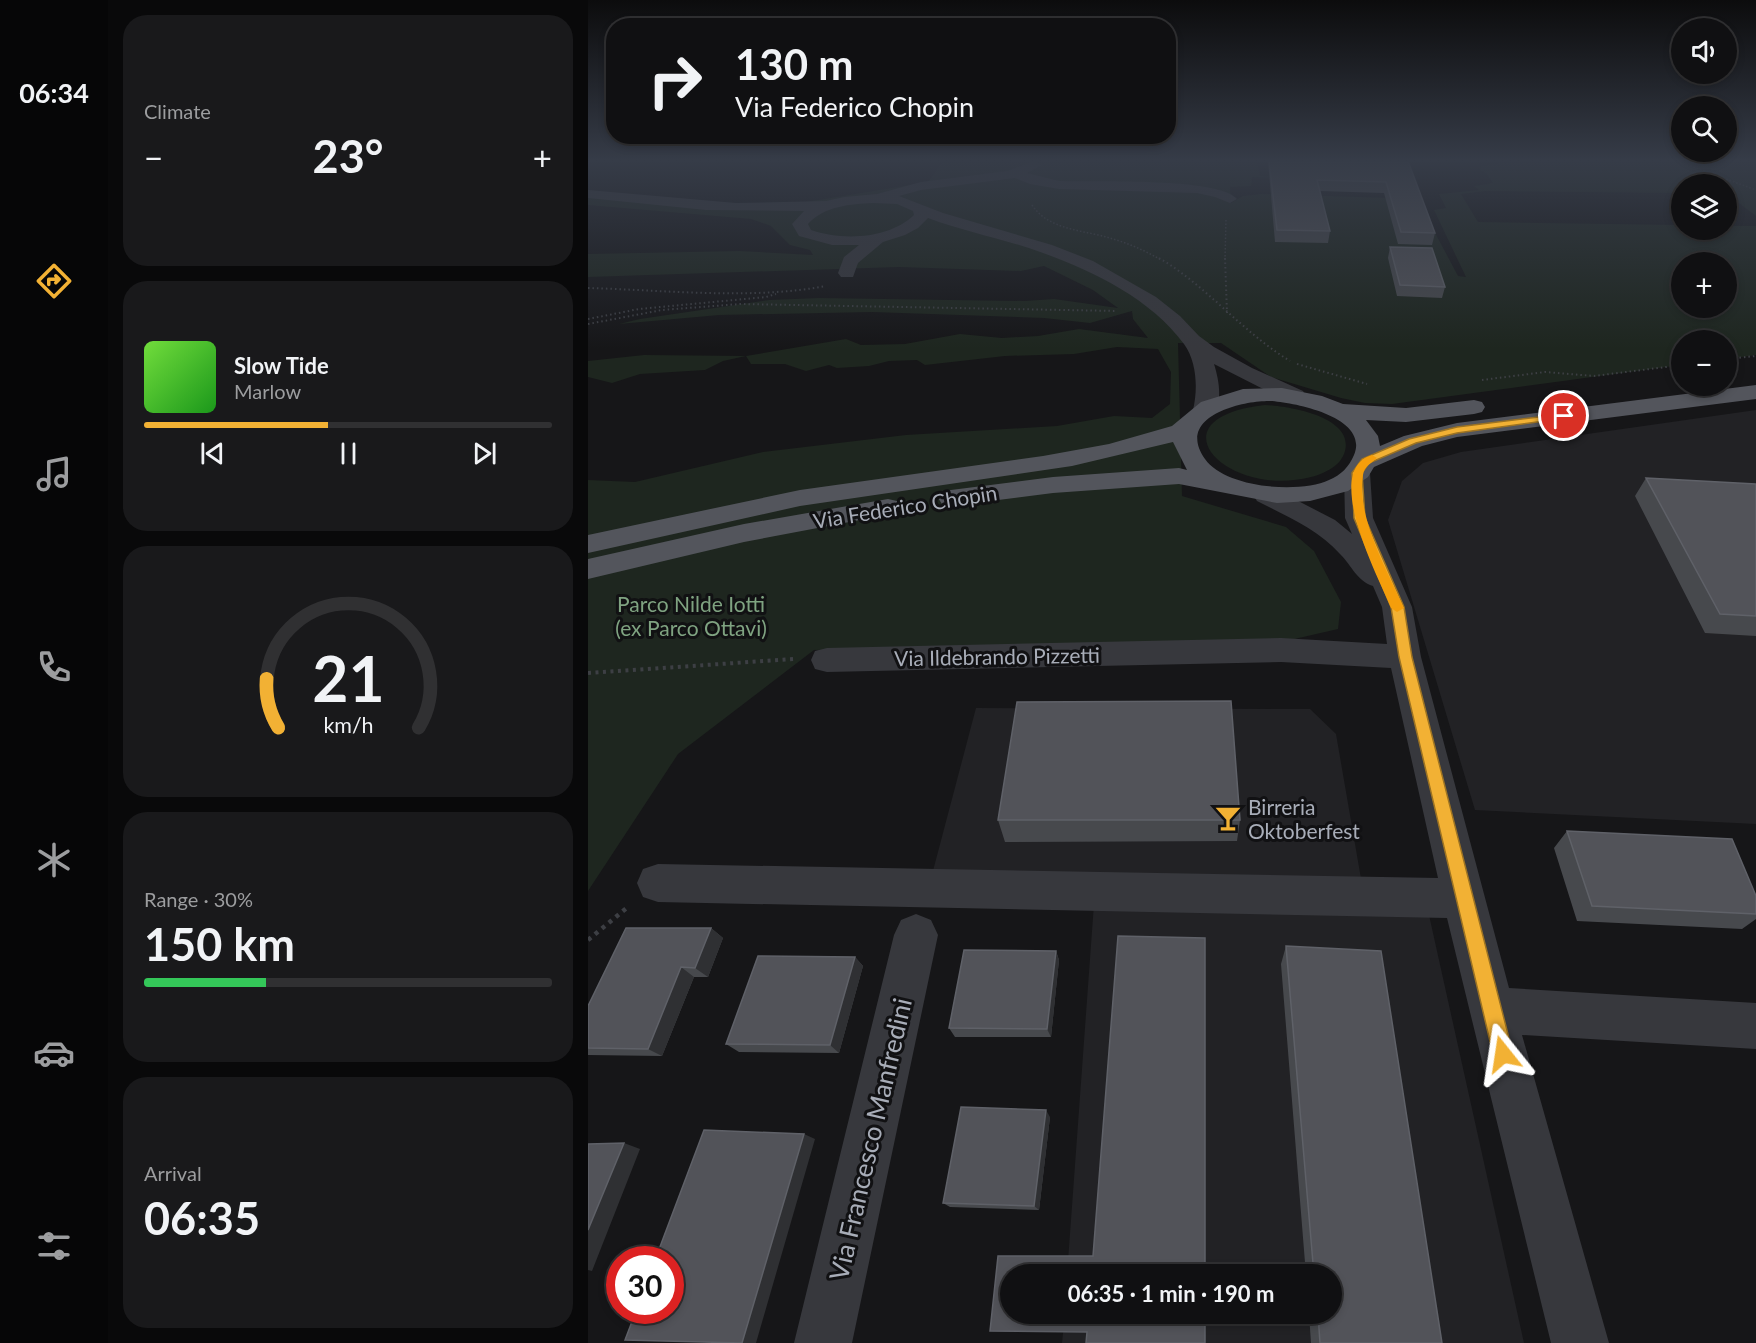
<!DOCTYPE html>
<html lang="en">
<head>
<meta charset="utf-8">
<style>
	:root { --surface:#101012; --page:#19191b; --text:#f1f3f6; --muted:#9c9d9f; --line:#303032; --accent:#f2b134 }
	body { margin:0; font-family:Lato,sans-serif; background:var(--page); color:var(--text); height:100vh; display:flex; flex-direction:column; font-size:22px; white-space:nowrap }
	* { box-sizing:border-box; margin:0 }
	p { font-size:20px; color:var(--muted) }
	.icon { flex:none; width:33px; height:33px; fill:none; stroke:currentColor; stroke-width:2; stroke-linecap:round; stroke-linejoin:round }
	.map { position:relative; flex:1; overflow:hidden }
	.drawer { display:flex; flex-direction:column; gap:15px; padding:15px; background:#09090a; width:480px }
	.drawer>* { flex:none }
	.top-card { position:absolute; left:18px; top:18px; width:570px; height:126px; border-radius:24px; box-shadow:0 3px 9px #0003,0 0 0 2px var(--line); background:#101012; color:var(--text); overflow:hidden }
	.tools { position:absolute; left:1083px; top:18px; display:grid; gap:12px }
	.tools a { display:grid; place-items:center; width:66px; height:66px; border-radius:50%; background:var(--surface); box-shadow:0 3px 9px #0003,0 0 0 2px var(--line); font-size:30px }
	.speed { position:absolute; left:18px; top:1246px; display:flex; gap:12px; font-size:30px; font-weight:700; text-align:center }
	.speed>* { display:grid; place-content:center; width:78px; height:78px; border-radius:50%; background:var(--surface); box-shadow:0 3px 9px #0003,0 0 0 2px var(--line); line-height:1 }
	.speed .limit { border:9px solid #d22; background:#fff; color:#111 }
	.pin { position:absolute; display:grid; place-items:center; width:51px; height:51px; color:#fff; margin:-26px; border:3px solid #fff; border-radius:50%; box-shadow:0 2px 6px #0007 }
	.me { position:absolute; width:66px; margin:-33px; rotate:345deg; stroke-linejoin:round; filter:drop-shadow(0 0 4px #0008) }
	.turn { display:flex; align-items:center; gap:21px; height:126px; padding:0 30px; font-size:27px }
	.turn .icon { width:78px; height:78px; stroke-width:2.5 }
	.turn b { display:block; font-size:42px; line-height:51px }
	.big { font-size:45px; font-weight:700; line-height:1.1 }
	.drawer .card { flex:1; display:flex; flex-direction:column; justify-content:center; gap:9px; min-width:0; padding:0 21px; border-radius:24px; background:var(--page) }
	.drawer .dial { align-items:center; gap:0 }
	.dial svg { height:156px; overflow:visible; fill:none; stroke:var(--line); stroke-width:7; stroke-linecap:round; text-anchor:middle }
	.dial text { fill:var(--text); stroke:none }
	.song { display:flex; align-items:center; gap:18px }
	.cover { width:72px; height:72px; border-radius:9px; background:linear-gradient(135deg,hsl(100 70% 55%),hsl(120 70% 35%)) }
	.played { height:6px; border-radius:3px; background:linear-gradient(90deg,var(--accent) 45%,var(--line) 45%) }
	.keys { display:flex; justify-content:space-around; direction:ltr }
	.heat { display:flex; justify-content:space-between; align-items:center; font-size:33px; direction:ltr }
	.charge { height:9px; border-radius:4px; background:linear-gradient(90deg,#34c759 30%,var(--line) 0) }
	.trip { position:absolute; left:412px; top:1264px; width:342px; height:60px; border-radius:30px; background:var(--surface); box-shadow:0 3px 9px #0003,0 0 0 2px var(--line); font-weight:700; line-height:60px; text-align:center }
	main { display:flex; flex:1; min-height:0 }
	.menu { display:flex; flex-direction:column; width:108px; justify-content:space-around; align-items:center; background:#060607; color:var(--muted) }
	.menu .icon { width:42px; height:42px }
	.menu .selected { color:var(--accent) }
	.menu b { font-size:27px; color:var(--text) }
	.map>svg:first-child { display:block }
	.built { fill:#222225 }
	.green { fill:#1e261f; fill-rule:evenodd }
	.lines { fill:none; stroke-linecap:round; stroke-linejoin:round }
	.path-far3 { stroke:#3d3f44; stroke-width:1.5; stroke-dasharray:1.5 2; stroke-linecap:butt }
	.path-far2 { stroke:#3d3f44; stroke-width:2; stroke-dasharray:1.5 3; stroke-linecap:butt }
	.path-far1 { stroke:#3d3f44; stroke-width:4; stroke-dasharray:3 4.5; stroke-linecap:butt }
	.path { stroke:#3d3f44; stroke-width:4.5; stroke-dasharray:4 5; stroke-linecap:butt }
	.minor { fill:#37383d; fill-rule:evenodd }
	.major { fill:#53555c; fill-rule:evenodd }
	.wall { fill:#47494d }
	.shaded-wall { fill:#2f3033 }
	.building { fill:#525359; stroke:#5f6168; stroke-width:1.5 }
	.route { fill:#f2b134; stroke:#9d7322; stroke-width:1.5 }
	.slow { fill:#f59e0b }
	.labels { text-anchor:middle; dominant-baseline:central; stroke-width:6; stroke-linejoin:round; paint-order:stroke }
	.street-label { font-size:21px; fill:#a8adb8; stroke:#111113 }
	.park-label { font-size:21px; fill:#7fa381; stroke:#111113 }
	.poi-label { font-size:21px; fill:#a8adb8; stroke:#111113; text-anchor:start }
	.near-street-label { font-size:26px; fill:#a8adb8; stroke:#111113 }
</style>
</head>
<body>
<main>
<nav class="menu">
<b>06:34</b>
<svg class="icon selected" aria-label="directions" viewBox="0 0 24 24"><path d="M12 3l9 9-9 9-9-9zM9 14v-3h6M13 9l2 2-2 2"/></svg>
<svg class="icon" aria-label="music" viewBox="0 0 24 24"><path d="M9 18V5l10-2v13"/><circle cx="6" cy="18" r="3"/><circle cx="16" cy="16" r="3"/></svg>
<svg class="icon" aria-label="phone" viewBox="0 0 24 24"><path d="M5 4h4l2 5-3 2q2 4 5 5l2-3 5 2v4C11 20 4 13 5 4z"/></svg>
<svg class="icon" aria-label="climate" viewBox="0 0 24 24"><path d="M12 3v18M4 7l16 10M4 17L20 7"/></svg>
<svg class="icon" aria-label="car" viewBox="0 0 24 24"><path d="M5 17H2v-5l4-1 3-4h7l3 4 3 1v5h-3M9 17h6M6 11h13"/><circle cx="7" cy="17" r="2"/><circle cx="17" cy="17" r="2"/></svg>
<svg class="icon" aria-label="filters" viewBox="0 0 24 24"><path d="M4 7h16M4 17h16"/><circle cx="9" cy="7" r="2"/><circle cx="15" cy="17" r="2"/></svg>
</nav>
<section class="drawer">
<div class="card"><p>Climate</p>
<div class="heat"><a>−</a><b class="big">23°</b><a>+</a></div>
</div>
<div class="card">
<div class="song"><i class="cover"></i><div><b>Slow Tide</b><p>Marlow</p></div></div>
<div class="played"></div>
<div class="keys"><svg class="icon" aria-label="previous" viewBox="0 0 24 24"><path d="M18 5L8 12l10 7zM5 5v14"/></svg><svg class="icon" aria-label="pause" viewBox="0 0 24 24"><path d="M8 5v14M16 5v14"/></svg><svg class="icon" aria-label="next" viewBox="0 0 24 24"><path d="M6 5l10 7-10 7zM19 5v14"/></svg></div>
</div>
<div class="card dial"><svg viewBox="0 0 100 80">
<path d="M14 69A42 42 0 1 1 86 69"/>
<path d="M14 69A42 42 0 0 1 8 44" stroke="#f2b134"/>
<text x="50" y="56" font-size="32" font-weight="700">21</text>
<text x="50" y="72" font-size="11">km/h</text>
</svg></div>
<div class="card"><p>Range · 30%</p><b class="big">150 km</b><div class="charge"></div></div>
<div class="card"><p>Arrival</p><b class="big">06:35</b></div>
</section>
<div class="map">
<svg width="1168" height="1343" viewBox="0 0 1168 1343">
	<rect width="100%" height="100%" fill="#161618"/>
	<path class="built" d="M1168 410V824L887 810 800 520 814 481 835 463 873 452Z
		M388 708 722 709 748 734 776 896 837 897 936 1343H474L477 1314H744V1275H479L507 890 341 886Z"/>
	<path class="green" d="M355 161H669L672 176 778 180 664 177 663 186 642 187 643 203 655 196 673 194 803 198 836 212 870 276 878 277 846 210 858 208 851 194 891 190 886 186 905 183 898 173 892 170 893 166 911 164 910 161H1168V216L1139 194 1138 184H1094L1093 193 898 191 873 194 890 222 1093 225 1094 230H1138L1139 226H1168V355L1139 359 1138 340H1094L1093 365 804 404 777 403 753 398 683 377 633 343H590L594 496 698 527 726 551 753 602 750 629 702 640 226 650 90 754 0 891V480L47 482 175 452 318 435 469 426 526 416 564 418 582 404 583 372 570 349 529 347 486 354 417 356 337 365 329 360 301 361 281 366 249 368 241 365 218 371 197 364H163L158 356 135 361 117 370 52 374 24 383 0 377V361L56 355 158 356 258 339 273 345 317 344 372 334 414 338 450 336 491 329 560 338 545 319 544 311 502 323 456 318 284 312 131 315 31 324 52 319 181 300 231 298 437 301 466 299 530 308 505 290 456 266 433 271 311 267 0 277V254L151 251 225 255 222 250 202 245 183 226 163 219 0 205V191L163 206H194L340 182ZM1094 262H1138V308H1094Z
		M677 405C700 406 770 417 756 454 751 467 735 474 723 477 638 499 561 418 677 405Z"/>
	<g class="lines">
		<path class="path-far3" d="M1089 161 1168 190
			M444 205C461 231 498 230 525 239 542 244 558 251 573 260
			M637 260 638 219"/>
		<path class="path-far2" d="M571 258C619 286 654 332 702 361
			M637 258 639 313
			M0 288C76 290 163 300 238 286
			M0 319 51 309 178 297 188 294
			M0 324 74 310 152 304 529 311
			M1138 359 1168 356
			M709 364 779 384
			M894 380 957 372 1006 376 1094 365"/>
		<path class="path-far1" d="M0 673 206 659"/>
		<path class="path" d="M0 940 41 906"/>
		<path class="minor" d="M446 161 454 165 439 173 471 181C503 182 632 177 649 199L642 203 627 197 609 193 471 189 442 184 427 178 333 190 311 196 355 213 464 245 505 261 568 297 592 316 611 336 626 347 664 368 715 391 718 396 715 401 707 403 699 401 626 364C631 380 635 401 625 415L617 417 609 415 605 410C610 389 609 362 596 344 563 299 505 271 455 253 417 239 377 232 340 218L330 228 317 235 295 242 270 263 265 277H253L250 273 256 257 271 245H244L211 236 204 224 216 211 118 210 0 198V190L148 203 238 201 256 197 289 194 333 182 419 171ZM285 203 309 204 325 211 326 215C301 239 255 241 223 230L220 224C236 206 263 204 285 203Z
			M769 465 778 468 782 473 785 518 824 607 833 657 921 988 1168 1003V1049L934 1035 1021 1343H963L859 918 70 902 55 897 49 883 55 869 70 864 850 878 803 668 693 662 239 672 227 669 223 660 227 651 239 648 693 638 799 644 794 607 785 586C769 581 764 566 752 554 730 529 698 516 669 501L665 495 669 489 678 487 687 489 747 520 764 534 757 518 756 473 760 468Z
			M328 914 343 920 350 935 264 1343H206L306 935 313 920Z"/>
		<path class="major" d="M1168 385V399L869 437 834 446 786 467 780 477 760 491 722 501 689 503 591 484 465 493 363 506 354 504 350 498 354 492 363 490 465 477 591 468 599 470 585 442 484 466 212 506 0 553V535L212 490 455 456 521 444 584 426 613 402 655 389 694 388 734 396 755 404 818 408 886 400 894 402 897 407 894 412 886 414 818 422 778 420 790 436 792 446 816 436 869 423ZM681 401C705 402 782 417 766 455 761 467 753 475 741 480 711 494 637 488 617 459 587 417 652 401 681 401Z
			M300 499 309 501 313 507 309 513 156 542 0 579V559L156 524Z"/>
	</g>
	<path class="wall" d="M680 161H820L847 233 844 245 810 244 796 193 732 191 742 231 740 243 687 242Z
		M802 247 857 287 854 298 809 296 800 258Z
		M1058 478 1168 484V636L1117 633 1047 496Z
		M410 820H652L649 841 417 842Z
		M979 831 1168 896V919L1154 929 989 921 966 848Z
		M123 928 135 938 120 977H106L74 1056 0 1055V1006Z
		M698 946 854 1343H723L721 1314H744V1275H718L693 964Z
		M468 951 471 960 463 1037H367L361 1028Z
		M267 957 275 966 251 1053 151 1052 138 1044Z
		M462 1117 451 1210 362 1207 355 1203Z"/>
	<path class="shaded-wall" d="M123 928 135 938 120 977 107 968Z
		M468 951 471 960 463 1037 459 1029Z
		M267 957 275 966 251 1053 242 1045Z
		M93 967 106 977 74 1056 60 1049Z
		M458 1110 462 1117 451 1210 446 1206Z
		M216 1134 227 1139 168 1343H154Z
		M36 1143 52 1149 4 1271 0 1270V1230Z"/>
	<path class="building" d="M681 161H820L847 233 813 232 798 182 729 180 742 231 689 230Z
		M802 247 844 248 857 287 812 285Z
		M1058 478 1168 484V616L1132 614Z
		M643 701 652 820H410L429 702Z
		M979 831 1144 839 1168 896V914L1004 906Z
		M38 928H123L107 968 93 967 60 1049 0 1048V1006Z
		M530 936 617 938V1275H423V1314H617V1343H498L499 1332 402 1331 410 1256H505Z
		M698 946 793 951 854 1343H732L730 1314H744V1275H726Z
		M376 950 468 951 459 1029 361 1028Z
		M170 956 267 957 242 1045 138 1044Z
		M373 1107 458 1110 446 1206 355 1203Z
		M116 1130 216 1134 154 1343 37 1340 48 1311H82V1260H67Z
		M36 1143 0 1230V1144Z"/>
	<linearGradient id="sky" x2="0" y2="1"><stop stop-color="#0c0c0d"/><stop offset="0.46" stop-color="#363c48"/><stop offset="1" stop-color="#363c48" stop-opacity="0"/></linearGradient>
	<rect width="1168" height="349" fill="url(#sky)"/>
	<path class="route" d="M976 414 981 416 979 418 869 433 828 443 781 463 774 473 777 518 816 607 824 657 925 1054 922 1061 915 1064 908 1061 905 1054 811 657 803 607 766 518 764 473 774 459 821 439 869 427Z"/>
	<path class="slow" d="M784 455 789 458C784 463 776 466 775 475 768 516 799 570 816 608L809 612 803 608C791 578 733 470 784 455Z"/>
	<defs>
		<g id="bar-bare" transform="scale(2.07)"><path d="M-6-5H6L.8 .8V4.5H3.5V6h-7V4.5H-.8V.8Z" fill="#f2b134" stroke="#111113" stroke-width="2.5" paint-order="stroke"/></g>
	</defs>
	<g fill-rule="evenodd">
		<use href="#bar-bare" x="640" y="818"/>
	</g>
	<g class="labels">
		<g class="street-label">
			<text transform="translate(317 506) rotate(-9)">Via Federico Chopin</text>
			<text transform="translate(409 656) rotate(-1)">Via Ildebrando Pizzetti</text>
		</g>
		<g class="park-label">
			<text x="103" y="603">Parco Nilde Iotti<tspan x="103" dy="24">(ex Parco Ottavi)</tspan></text>
		</g>
		<g class="poi-label">
			<text x="660" y="806">Birreria<tspan x="660" dy="24">Oktoberfest</tspan></text>
		</g>
		<g class="near-street-label">
			<text transform="translate(282 1139) rotate(-77)">Via Francesco Manfredini</text>
		</g>
	</g>
</svg>
<div class="tools">
<a><svg class="icon" aria-label="sound" viewBox="0 0 24 24"><path d="M4 9h4l5-4v14l-5-4H4zM17 9q2 3 0 6"/></svg></a>
<a><svg class="icon" aria-label="search" viewBox="0 0 24 24"><circle cx="10" cy="10" r="6"/><path d="M15 15l6 6"/></svg></a>
<a><svg class="icon" aria-label="layers" viewBox="0 0 24 24"><path d="M12 4l9 5-9 5-9-5zM3 14l9 5 9-5"/></svg></a>
<a>+</a>
<a>−</a>
</div>
<div class="speed"><div class="limit">30</div></div>
<div class="pin" style="left:976px;top:416px;background:#d93025"><svg class="icon" aria-label="arrive" viewBox="0 0 24 24"><path d="M6 21V4h12l-3 4 3 4H6"/></svg></div>
<svg class="me" style="left:915px;top:1054px" viewBox="-20 -20 40 40"><path d="M0-17L14 15 0 8-14 15z" fill="#f2b134" stroke="#fff" stroke-width="4"/></svg>
<div class="trip">06:35 · 1 min · 190 m</div>
<div class="top-card">
<div class="turn"><svg class="icon" aria-label="right" viewBox="0 0 24 24"><path d="M7 20v-9h11M14 6l5 5-5 5"/></svg><div><b>130 m</b>Via Federico Chopin</div></div>
</div>
</div>
</main>
</body>
</html>
